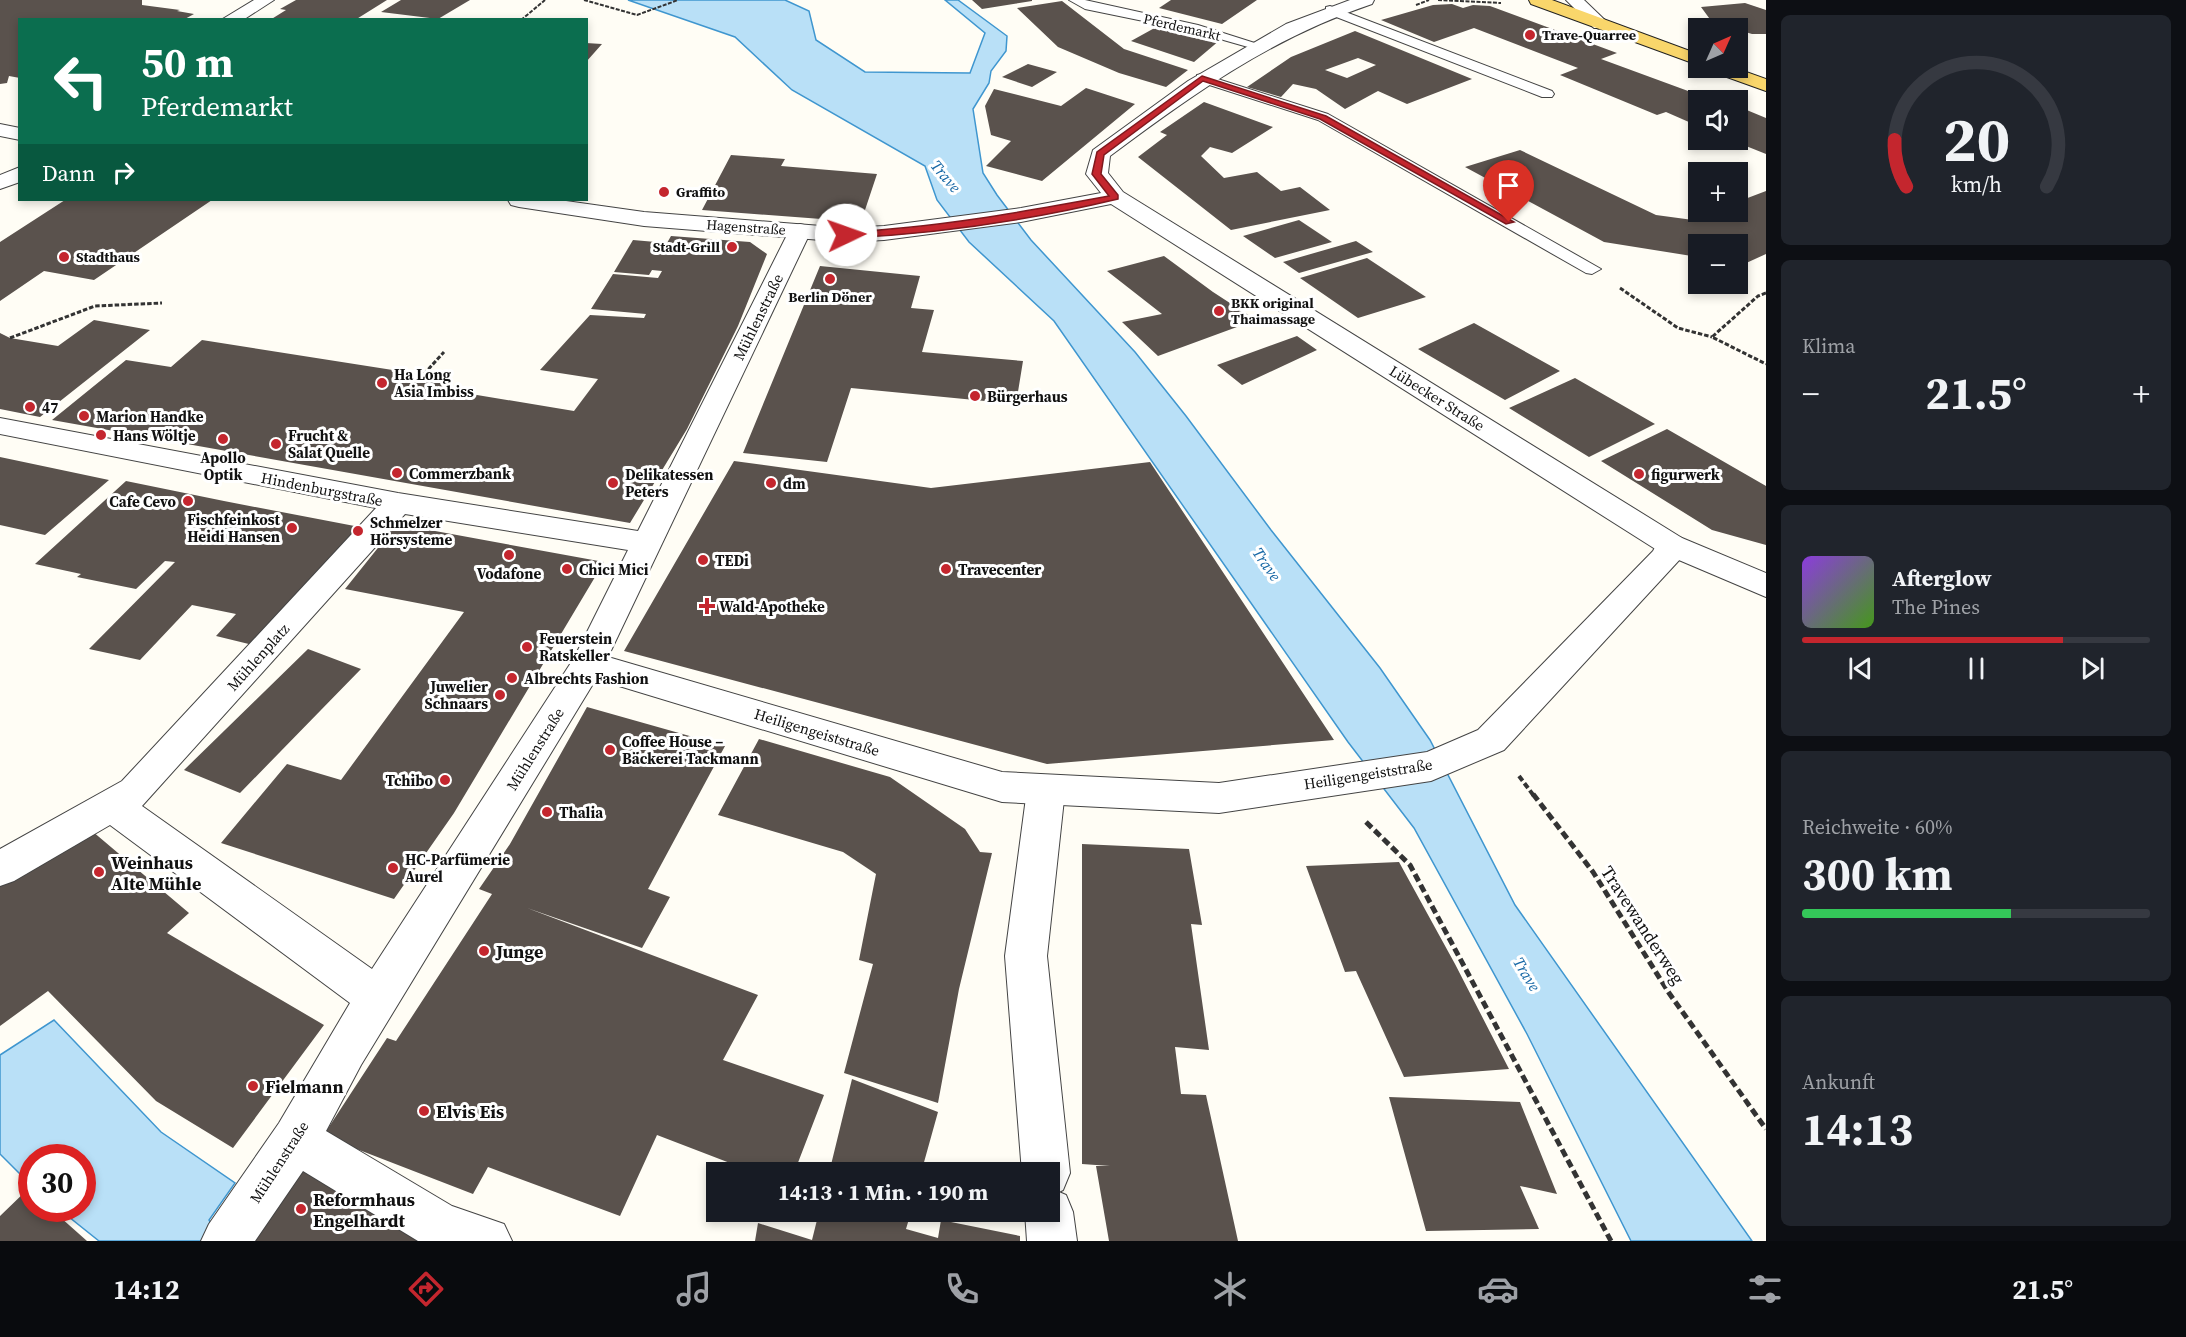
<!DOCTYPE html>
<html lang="de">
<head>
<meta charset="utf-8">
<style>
	:root { --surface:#171b24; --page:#20242c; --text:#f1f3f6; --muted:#9ea1a6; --line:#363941; --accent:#c4262e }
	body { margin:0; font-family:"Source Serif 4",serif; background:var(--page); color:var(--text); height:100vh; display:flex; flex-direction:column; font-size:22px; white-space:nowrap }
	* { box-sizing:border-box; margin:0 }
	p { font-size:20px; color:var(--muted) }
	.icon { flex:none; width:33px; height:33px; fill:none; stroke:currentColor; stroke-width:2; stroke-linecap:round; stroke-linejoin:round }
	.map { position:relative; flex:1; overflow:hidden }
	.details { display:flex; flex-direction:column; gap:15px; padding:15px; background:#0d0f14; width:420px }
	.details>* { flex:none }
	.banner { position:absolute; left:18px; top:18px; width:570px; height:183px; border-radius:0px; box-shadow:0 3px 9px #0003; background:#0b6e4f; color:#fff; overflow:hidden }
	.needle { width:39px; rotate:45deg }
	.controls { position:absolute; left:1688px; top:18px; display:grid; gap:12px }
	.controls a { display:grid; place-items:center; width:60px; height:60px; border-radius:0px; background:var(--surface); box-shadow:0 3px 9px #0003; font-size:30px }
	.speed { position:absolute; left:18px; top:1144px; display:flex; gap:12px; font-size:30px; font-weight:700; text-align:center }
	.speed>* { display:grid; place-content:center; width:78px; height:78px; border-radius:50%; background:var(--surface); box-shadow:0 3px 9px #0003; line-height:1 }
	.speed .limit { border:9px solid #d22; background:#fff; color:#111 }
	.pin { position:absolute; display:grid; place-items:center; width:51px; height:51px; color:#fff; margin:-62px -26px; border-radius:50% 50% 50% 0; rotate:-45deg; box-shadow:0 0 6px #0007 }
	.pin .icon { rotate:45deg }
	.me { position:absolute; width:66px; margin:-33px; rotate:87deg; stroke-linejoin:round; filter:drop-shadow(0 0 4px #0008) }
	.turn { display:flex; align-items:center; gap:21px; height:126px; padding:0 24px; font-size:27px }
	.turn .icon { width:78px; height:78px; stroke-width:2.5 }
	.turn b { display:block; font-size:42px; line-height:51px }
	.then { display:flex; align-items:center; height:57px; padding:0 24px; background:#0003; gap:12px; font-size:22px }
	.big { font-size:45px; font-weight:700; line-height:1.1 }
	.details .tile { flex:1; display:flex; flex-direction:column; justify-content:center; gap:9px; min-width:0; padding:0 21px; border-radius:9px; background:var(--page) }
	.details .dial { align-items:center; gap:0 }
	.dial svg { height:156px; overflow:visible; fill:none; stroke:var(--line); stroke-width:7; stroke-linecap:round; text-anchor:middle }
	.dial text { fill:var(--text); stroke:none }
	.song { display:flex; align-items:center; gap:18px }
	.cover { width:72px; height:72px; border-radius:9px; background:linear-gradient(135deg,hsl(270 70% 55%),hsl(100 70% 35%)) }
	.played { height:6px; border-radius:3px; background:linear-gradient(90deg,var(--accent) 75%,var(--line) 75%) }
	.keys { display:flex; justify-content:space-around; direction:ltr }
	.heat { display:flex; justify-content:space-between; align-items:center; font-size:33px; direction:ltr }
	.charge { height:9px; border-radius:4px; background:linear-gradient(90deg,#34c759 60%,var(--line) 0) }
	.trip { position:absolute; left:706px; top:1162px; width:354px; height:60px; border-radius:0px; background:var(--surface); box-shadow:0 3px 9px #0003; font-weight:700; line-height:60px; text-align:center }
	.tabs { display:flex; height:96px; justify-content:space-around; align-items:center; background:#090b0e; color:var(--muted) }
	.tabs .icon { width:42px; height:42px }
	.tabs .on { color:var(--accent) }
	.tabs b { font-size:27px; color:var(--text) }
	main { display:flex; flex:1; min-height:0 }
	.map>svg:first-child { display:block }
	.water { fill:#b9e0f7; stroke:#3f96cf; stroke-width:1.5 }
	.building { fill:#5a524d; fill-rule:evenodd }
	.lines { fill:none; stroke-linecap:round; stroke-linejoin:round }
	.service-casing { stroke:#444; stroke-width:2 }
	.pedestrian-casing { stroke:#444; stroke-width:2 }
	.minor-casing { stroke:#444; stroke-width:2 }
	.primary-casing { stroke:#222; stroke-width:2 }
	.path-far3 { stroke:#333; stroke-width:2; stroke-dasharray:4 1.5; stroke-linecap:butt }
	.path-far2 { stroke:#333; stroke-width:3; stroke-dasharray:4.5 2; stroke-linecap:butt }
	.path-far1 { stroke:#333; stroke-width:4; stroke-dasharray:6 3; stroke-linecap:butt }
	.path { stroke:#333; stroke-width:5; stroke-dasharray:8 4; stroke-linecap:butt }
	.service { fill:#fff; fill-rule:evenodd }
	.pedestrian { fill:#fff; fill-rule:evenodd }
	.minor { fill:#fff; fill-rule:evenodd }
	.primary { fill:#f9d66b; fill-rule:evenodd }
	.route { fill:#c4262e; stroke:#7f191e; stroke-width:1.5 }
	.poi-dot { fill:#c4262e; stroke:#fff; stroke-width:2 }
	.labels { text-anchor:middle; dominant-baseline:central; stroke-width:6; stroke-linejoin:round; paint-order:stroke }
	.far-street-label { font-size:14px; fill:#111; stroke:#fff }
	.far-poi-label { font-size:14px; font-weight:bold; fill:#111; stroke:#fff; text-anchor:start }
	.street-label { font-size:15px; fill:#111; stroke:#fff }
	.poi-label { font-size:15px; font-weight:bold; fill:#111; stroke:#fff; text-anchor:start }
	.water-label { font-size:16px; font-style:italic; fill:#1768a6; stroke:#fff }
	.near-poi-label { font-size:18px; font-weight:bold; fill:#111; stroke:#fff; text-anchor:start }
	.near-street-label { font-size:18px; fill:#111; stroke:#fff }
</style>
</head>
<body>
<main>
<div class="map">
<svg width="1766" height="1241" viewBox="0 0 1766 1241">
	<rect width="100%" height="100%" fill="#fffdf5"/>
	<path class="water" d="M628 0H785L809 11 816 40 865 72 970 73 985 33 945 0H958L1007 36 1006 51 991 71 989 83 973 109 983 173 997 195 1031 240 1135 352 1186 416 1271 530 1380 668 1430 740 1515 905 1752 1241H1631L1527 1034 1414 828 1348 742 1054 321 969 242 937 200 925 166 792 90 735 37Z
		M54 1020 161 1132 235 1183 209 1220 222 1241H99L59 1209H82V1158H32L31 1185 0 1154V1055Z"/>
	<path class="building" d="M0 0H142V5L180 10 177 11 194 14 183 20H20V78L9 76 7 83 0 84Z
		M296 0H387L355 20H270L286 10 280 9Z
		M401 0H470L438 19 381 12Z
		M972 0H1032V1L982 9Z
		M1171 0H1257L1222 24 1159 8Z
		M1062 1 1124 49 1188 70 1166 87 1119 73 1058 47 1017 8Z
		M1745 3 1766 10V34H1752L1712 22 1701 7Z
		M1452 4 1463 8 1473 5 1490 6 1617 53 1601 59 1699 95 1707 94 1723 100H1698V126L1666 112 1657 115 1560 75 1578 68 1474 28 1434 42 1381 20 1433 5Z
		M1160 25 1194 33 1220 40 1194 62 1131 41Z
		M1355 31 1472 79 1407 104 1378 91 1345 109 1316 89 1293 84 1281 97 1247 87 1291 57ZM1358 58 1376 65 1347 78 1325 70Z
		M586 43 602 44 586 62Z
		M1028 64 1057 72 1032 87 1002 77Z
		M1086 88 1135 104 1042 181 986 166 1011 141 991 135 985 106 994 89 1061 106Z
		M1204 102 1273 127 1232 153 1210 147 1201 156 1224 178 1257 172 1281 191 1300 187 1330 210 1231 230 1138 157 1167 135 1160 132Z
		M1737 106 1766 118V154L1731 140H1737Z
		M1520 150 1656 215 1693 220 1715 212H1737V202L1766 191V254L1744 264 1737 263V244H1698V257L1604 242 1465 167Z
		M731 155 785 159 781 166 877 174 861 222 702 210Z
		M65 200H212L94 280 44 271 0 301V242Z
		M1299 220 1332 242 1275 258 1243 236Z
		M671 236 750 242 767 254 738 326 687 429 630 523 52 420 126 360 171 367 202 340 450 379 441 389 574 411 598 379 540 370 590 315 644 318 646 314 591 309 613 274 658 278 662 271 652 270 649 275 614 272 633 240 667 243Z
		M1356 241 1373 252 1299 273 1283 262Z
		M1164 256 1213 292 1256 320 1158 356 1122 322 1162 314 1107 271Z
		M1367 258 1426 297 1358 318 1300 278Z
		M820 266 920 276 911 308 934 310 922 352 1023 361 1016 404 851 388 827 462 743 453Z
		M94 320 150 330 40 417 0 409V333L10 338 58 346Z
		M1474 323 1560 371 1505 400 1418 349Z
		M1297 336 1317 350 1242 385 1217 365Z
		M1575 378 1655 424 1589 457 1509 408Z
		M1667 429 1766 486V545L1712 530 1601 461Z
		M0 457 109 480 45 535 0 525Z
		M734 461 931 488 1150 462 1334 740 1047 764 624 651Z
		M126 481 224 501 365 528 261 647 216 636 236 614 192 605 140 660 89 649 175 562 165 561 136 589 77 577 81 574 35 564Z
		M397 524 604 562 454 813 394 899 221 843 287 764 341 780 464 612 345 589Z
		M308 649 361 669 240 793 184 770Z
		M587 707 725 746 648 889 670 897 642 948 527 908 758 995 723 1060 824 1095 794 1173H756L657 1135 620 1216 488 1167 473 1194 323 1136 387 1038 396 1041 492 894 479 889 510 844Z
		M759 739 890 777 965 829 980 852 992 853 959 989 938 1103 844 1073 873 964 859 960 876 874 843 852 718 815Z
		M92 831 189 913 167 933 324 1025 233 1148 156 1101 48 991 0 1026V880Z
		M1082 844 1189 849 1202 925 1191 924 1209 1050 1175 1047 1181 1094 1206 1095 1238 1241H1109L1096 1166H1110L1082 1164Z
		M1399 862 1455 964 1509 1069 1404 1077 1356 971 1345 972 1306 866Z
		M852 1079 938 1112 921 1173H829Z
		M1389 1097 1520 1102 1557 1194 1520 1186 1539 1229 1426 1231Z
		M306 1165 457 1241H251Z
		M28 1189 32 1192V1209H51L87 1241H0V1216Z
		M819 1212H911L906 1229 938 1238 941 1220 1020 1236V1241H755L758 1223 812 1240Z"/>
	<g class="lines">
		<g class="service-casing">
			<path id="service" d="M1069 0H1085L1198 25 1261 45 1255 49 1192 31 1085 9Z
				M1330 6 1552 91 1554 94 1552 97H1542L1326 13V7Z
				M1202 74 1328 114 1601 269 1592 274 1586 273 1318 120 1197 81V75Z"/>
		</g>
		<g class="pedestrian-casing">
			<path id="pedestrian" d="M20 167V182L0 189V175Z
				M800 224 808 226 811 231 608 657 1002 772 1219 783 1427 752 1478 730 1653 551 1660 538 1671 535 1682 538 1687 545 1683 556 1504 750 1431 781 1219 813 1002 802 596 679 361 1065 326 1131 452 1206 504 1224 512 1241H418L303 1171 255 1241H201L209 1224 279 1123 350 1003 110 825 14 881 0 886V849L122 781 376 508 0 434V418L398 493 638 531 789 231 792 226ZM405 514 628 550 574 658 372 969 142 806Z"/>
		</g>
		<g class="minor-casing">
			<path id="minor" d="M254 0H274L243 20H221Z
				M1350 0H1374L1372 4C1271 38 1194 93 1110 156L1108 173 1123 192 1682 538 1766 573V597L1660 552 1111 204 1021 222 884 240 846 242 644 226 519 207 511 205 508 200H559L644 212 846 228 884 226 1021 208 1101 193 1086 174 1093 150 1188 81 1286 24Z
				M1566 0H1584L1609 24 1606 28H1594Z
				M0 124 20 128V140L0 136Z
				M1046 775 1059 779 1065 790 1047 956 1070 1173 1063 1190 1059 1192 1066 1195 1073 1212 1077 1241H1027L1025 1212H1050V1173H1022L1005 956 1027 790 1033 779Z"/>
		</g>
		<g class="primary-casing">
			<path id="primary" d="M1529 0H1552L1698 54V65L1531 4Z
				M1710 68H1735L1766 79V91L1713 72Z"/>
		</g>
		<path class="path-far3" d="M584 0 637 15 678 0
			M1438 0 1501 3
			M1416 5 1429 0
			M521 20 545 0"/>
		<path class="path-far2" d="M1620 288 1678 328 1712 337
			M1766 293 1758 296 1712 337 1766 364
			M10 338 95 306 162 303
			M424 374 444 352"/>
		<path class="path-far1" d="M1519 776 1534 796"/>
		<path class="path" d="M1533 794 1593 872 1669 993 1766 1129
			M1366 822 1410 865 1611 1241"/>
		<use href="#service" class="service"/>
		<use href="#pedestrian" class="pedestrian"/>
		<use href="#minor" class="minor"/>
		<use href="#primary" class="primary"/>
	</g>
	<path class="route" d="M1202 76 1326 116 1514 222 1506 224 1320 119 1203 81 1104 155 1101 174 1118 195V199C1030 220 937 234 846 238L841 235 846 232C935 228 1022 212 1109 196L1092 174 1097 152Z"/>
	<g class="poi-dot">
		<circle cx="1530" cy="35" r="6"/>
		<circle cx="664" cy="192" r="6"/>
		<circle cx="732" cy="247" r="6"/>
		<circle cx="64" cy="257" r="6"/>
		<circle cx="830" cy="279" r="6"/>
		<circle cx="1219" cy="311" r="6"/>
		<circle cx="382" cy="383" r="6"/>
		<circle cx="975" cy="396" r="6"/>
		<circle cx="30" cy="407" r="6"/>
		<circle cx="84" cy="416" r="6"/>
		<circle cx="101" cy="435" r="6"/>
		<circle cx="223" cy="439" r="6"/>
		<circle cx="276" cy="444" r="6"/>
		<circle cx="397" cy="473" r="6"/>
		<circle cx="1639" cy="474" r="6"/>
		<circle cx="613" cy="483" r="6"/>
		<circle cx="771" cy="483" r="6"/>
		<circle cx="188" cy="501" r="6"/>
		<circle cx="292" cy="528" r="6"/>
		<circle cx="358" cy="531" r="6"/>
		<circle cx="509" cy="555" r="6"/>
		<circle cx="703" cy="560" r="6"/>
		<circle cx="567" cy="569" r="6"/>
		<circle cx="946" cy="569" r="6"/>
		<path d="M704 597h6v6h6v6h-6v6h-6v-6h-6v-6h6z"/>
		<circle cx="527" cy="647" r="6"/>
		<circle cx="512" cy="678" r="6"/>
		<circle cx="500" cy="695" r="6"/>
		<circle cx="610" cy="750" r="6"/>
		<circle cx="445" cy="780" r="6"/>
		<circle cx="547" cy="812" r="6"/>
		<circle cx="393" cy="868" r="6"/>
		<circle cx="99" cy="872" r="6"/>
		<circle cx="484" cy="951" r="6"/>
		<circle cx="253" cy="1086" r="6"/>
		<circle cx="424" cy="1111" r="6"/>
		<circle cx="301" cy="1209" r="6"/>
	</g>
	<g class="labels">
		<g class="far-street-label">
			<text transform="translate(1182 27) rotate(13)">Pferdemarkt</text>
			<text transform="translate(746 227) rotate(4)">Hagenstraße</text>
		</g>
		<g class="far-poi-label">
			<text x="1542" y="35">Trave-Quarree</text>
			<text x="676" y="192">Graffito</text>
			<text x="720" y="247" text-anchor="end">Stadt-Grill</text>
			<text x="76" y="257">Stadthaus</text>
			<text x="830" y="297" text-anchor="middle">Berlin Döner</text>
			<text x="1231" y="303">BKK original<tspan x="1231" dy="16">Thaimassage</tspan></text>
		</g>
		<g class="street-label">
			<text transform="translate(758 317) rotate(-64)">Mühlenstraße</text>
			<text transform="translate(1437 398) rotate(32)">Lübecker Straße</text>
			<text transform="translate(322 489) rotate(11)">Hindenburgstraße</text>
			<text transform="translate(258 657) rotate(-48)">Mühlenplatz</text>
			<text transform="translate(817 732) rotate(17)">Heiligengeiststraße</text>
			<text transform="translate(535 749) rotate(-58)">Mühlenstraße</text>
			<text transform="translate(1368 774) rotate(-9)">Heiligengeiststraße</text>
			<text transform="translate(279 1162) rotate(-57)">Mühlenstraße</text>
		</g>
		<g class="poi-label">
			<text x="394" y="374">Ha Long<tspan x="394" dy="17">Asia Imbiss</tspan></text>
			<text x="987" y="396">Bürgerhaus</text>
			<text x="42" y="407">47</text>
			<text x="96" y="416">Marion Handke</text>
			<text x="113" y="435">Hans Wöltje</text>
			<text x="288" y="435">Frucht &amp;<tspan x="288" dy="17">Salat Quelle</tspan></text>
			<text x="223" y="457" text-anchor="middle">Apollo<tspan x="223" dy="17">Optik</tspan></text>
			<text x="409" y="473">Commerzbank</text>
			<text x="625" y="474">Delikatessen<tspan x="625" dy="17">Peters</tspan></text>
			<text x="1651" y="474">figurwerk</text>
			<text x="783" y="483">dm</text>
			<text x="176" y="501" text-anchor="end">Cafe Cevo</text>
			<text x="280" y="519" text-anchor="end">Fischfeinkost<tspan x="280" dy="17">Heidi Hansen</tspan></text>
			<text x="370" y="522">Schmelzer<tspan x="370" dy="17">Hörsysteme</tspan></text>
			<text x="715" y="560">TEDi</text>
			<text x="579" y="569">Chici Mici</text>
			<text x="958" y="569">Travecenter</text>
			<text x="509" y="573" text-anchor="middle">Vodafone</text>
			<text x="719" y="606">Wald-Apotheke</text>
			<text x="539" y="638">Feuerstein<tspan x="539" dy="17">Ratskeller</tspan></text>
			<text x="524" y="678">Albrechts Fashion</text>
			<text x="488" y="686" text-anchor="end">Juwelier<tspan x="488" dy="17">Schnaars</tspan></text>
			<text x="622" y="741">Coffee House –<tspan x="622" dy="17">Bäckerei Tackmann</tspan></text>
			<text x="433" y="780" text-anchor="end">Tchibo</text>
			<text x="559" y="812">Thalia</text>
			<text x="405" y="859">HC-Parfümerie<tspan x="405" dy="17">Aurel</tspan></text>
		</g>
		<g class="water-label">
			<text transform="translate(946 176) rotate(50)">Trave</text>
			<text transform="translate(1267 564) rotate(55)">Trave</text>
			<text transform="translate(1527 974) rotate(59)">Trave</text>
		</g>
		<g class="near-poi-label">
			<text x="111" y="862">Weinhaus<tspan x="111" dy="21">Alte Mühle</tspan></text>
			<text x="496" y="951">Junge</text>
			<text x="265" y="1086">Fielmann</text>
			<text x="436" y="1111">Elvis Eis</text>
			<text x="313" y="1199">Reformhaus<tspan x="313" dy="21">Engelhardt</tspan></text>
		</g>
		<g class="near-street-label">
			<text transform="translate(1643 925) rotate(57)">Travewanderweg</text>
		</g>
	</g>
</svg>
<div class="controls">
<a><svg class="needle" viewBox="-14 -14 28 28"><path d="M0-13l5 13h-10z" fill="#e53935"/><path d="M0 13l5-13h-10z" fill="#9ea1a6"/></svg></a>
<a><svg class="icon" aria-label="sound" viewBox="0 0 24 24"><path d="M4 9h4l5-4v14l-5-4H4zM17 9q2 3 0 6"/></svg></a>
<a>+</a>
<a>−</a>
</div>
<div class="speed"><div class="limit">30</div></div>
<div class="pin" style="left:1509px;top:222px;background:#d93025"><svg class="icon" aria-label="arrive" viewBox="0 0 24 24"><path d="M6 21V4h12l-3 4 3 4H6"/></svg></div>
<svg class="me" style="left:846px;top:235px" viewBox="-20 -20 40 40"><circle r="19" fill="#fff"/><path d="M0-13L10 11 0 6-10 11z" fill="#c4262e"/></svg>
<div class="trip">14:13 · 1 Min. · 190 m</div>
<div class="banner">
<div class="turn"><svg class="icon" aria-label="left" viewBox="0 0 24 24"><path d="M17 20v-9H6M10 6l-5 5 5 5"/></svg><div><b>50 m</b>Pferdemarkt</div></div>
<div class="then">Dann<svg class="icon" aria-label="right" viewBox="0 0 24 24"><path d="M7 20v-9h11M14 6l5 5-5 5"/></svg></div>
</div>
</div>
<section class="details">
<div class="tile dial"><svg viewBox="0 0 100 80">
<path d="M14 69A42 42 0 1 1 86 69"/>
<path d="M14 69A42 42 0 0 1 8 45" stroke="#c4262e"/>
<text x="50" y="56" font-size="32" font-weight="700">20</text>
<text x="50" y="72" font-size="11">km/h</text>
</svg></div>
<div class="tile"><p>Klima</p>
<div class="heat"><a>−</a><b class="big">21.5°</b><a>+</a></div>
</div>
<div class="tile">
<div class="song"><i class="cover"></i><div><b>Afterglow</b><p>The Pines</p></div></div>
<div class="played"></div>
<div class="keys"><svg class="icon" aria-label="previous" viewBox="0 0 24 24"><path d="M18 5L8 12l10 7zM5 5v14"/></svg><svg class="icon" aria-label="pause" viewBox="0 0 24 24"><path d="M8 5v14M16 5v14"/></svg><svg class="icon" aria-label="next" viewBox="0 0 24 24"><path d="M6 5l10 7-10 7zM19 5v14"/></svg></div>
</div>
<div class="tile"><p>Reichweite · 60%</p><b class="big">300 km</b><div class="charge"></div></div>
<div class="tile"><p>Ankunft</p><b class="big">14:13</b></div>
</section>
</main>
<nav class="tabs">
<b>14:12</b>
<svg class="icon on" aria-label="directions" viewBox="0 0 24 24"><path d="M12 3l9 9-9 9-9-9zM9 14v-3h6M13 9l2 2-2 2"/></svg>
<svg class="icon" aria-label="music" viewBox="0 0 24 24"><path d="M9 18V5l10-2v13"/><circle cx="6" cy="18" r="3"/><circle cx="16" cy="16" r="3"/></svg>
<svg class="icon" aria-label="phone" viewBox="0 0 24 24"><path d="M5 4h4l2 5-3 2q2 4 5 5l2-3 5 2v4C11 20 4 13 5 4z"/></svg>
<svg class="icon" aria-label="climate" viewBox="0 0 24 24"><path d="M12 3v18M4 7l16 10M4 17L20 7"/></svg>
<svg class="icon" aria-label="car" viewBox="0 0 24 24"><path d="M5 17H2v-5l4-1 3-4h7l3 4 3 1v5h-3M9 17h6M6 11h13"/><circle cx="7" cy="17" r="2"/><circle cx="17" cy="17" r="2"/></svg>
<svg class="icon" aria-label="filters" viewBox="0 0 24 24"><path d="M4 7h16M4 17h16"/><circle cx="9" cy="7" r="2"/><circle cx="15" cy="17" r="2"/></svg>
<b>21.5°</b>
</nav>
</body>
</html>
